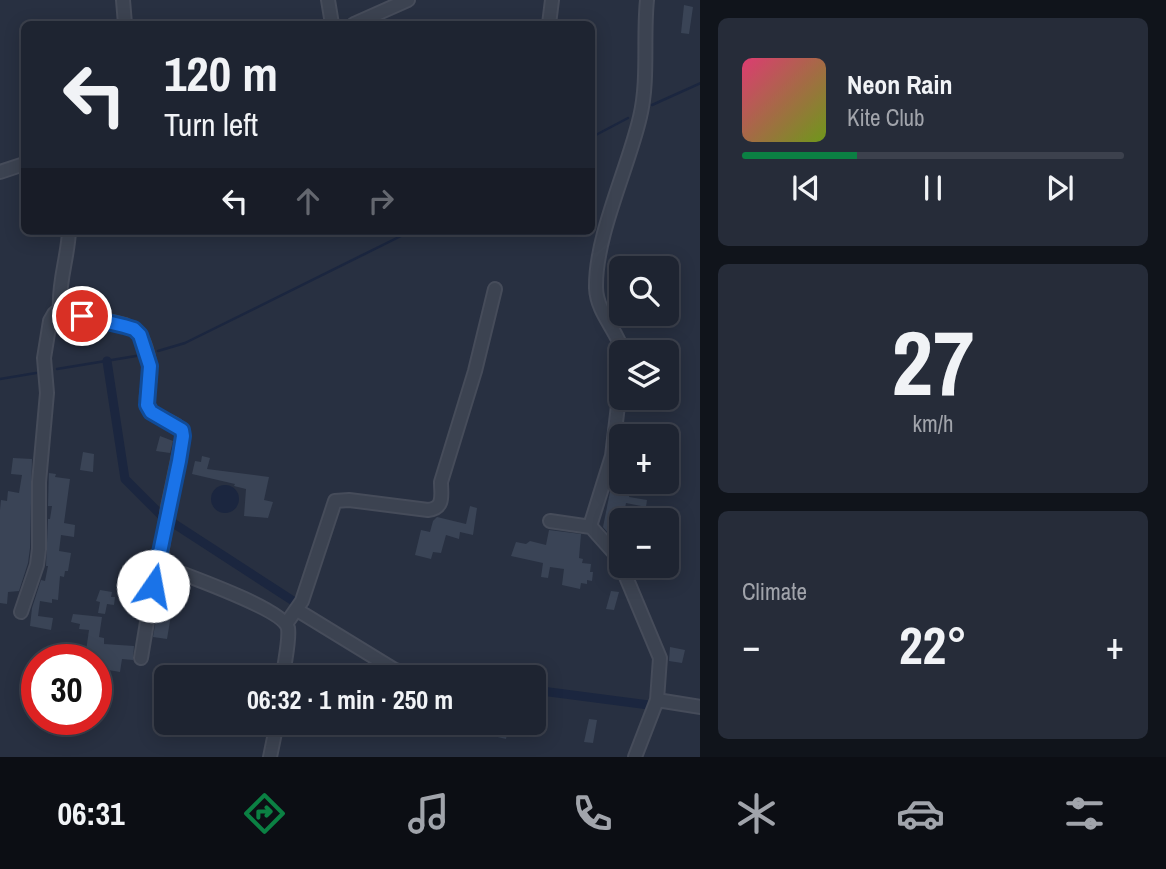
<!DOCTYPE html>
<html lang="en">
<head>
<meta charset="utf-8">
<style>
	:root { --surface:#1e2431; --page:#262c39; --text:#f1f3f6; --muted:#a1a4ab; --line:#3c414d; --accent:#0b8043 }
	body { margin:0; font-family:"Archivo Narrow",sans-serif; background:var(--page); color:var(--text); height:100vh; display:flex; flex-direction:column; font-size:26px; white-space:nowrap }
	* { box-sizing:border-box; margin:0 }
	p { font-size:23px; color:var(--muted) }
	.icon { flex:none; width:38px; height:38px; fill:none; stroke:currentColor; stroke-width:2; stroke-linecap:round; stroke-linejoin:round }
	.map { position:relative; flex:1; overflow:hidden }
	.drawer { display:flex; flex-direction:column; gap:18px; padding:18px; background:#10141b; width:466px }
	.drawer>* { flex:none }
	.banner { position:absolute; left:21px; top:21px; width:574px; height:214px; border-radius:10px; box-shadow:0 4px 18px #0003,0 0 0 2px var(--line); background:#1e2431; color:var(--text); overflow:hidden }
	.tools { position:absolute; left:609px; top:256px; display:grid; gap:14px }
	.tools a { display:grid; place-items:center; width:70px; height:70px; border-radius:10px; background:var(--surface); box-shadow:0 4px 18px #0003,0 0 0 2px var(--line); font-size:35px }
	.speed { position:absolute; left:21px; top:644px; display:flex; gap:14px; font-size:35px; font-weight:700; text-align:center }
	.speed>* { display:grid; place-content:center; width:91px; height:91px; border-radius:50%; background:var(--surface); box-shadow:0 4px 18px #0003,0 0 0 2px var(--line); line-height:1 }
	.speed .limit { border:10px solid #d22; background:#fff; color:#111 }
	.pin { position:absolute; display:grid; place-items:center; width:60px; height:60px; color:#fff; margin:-30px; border:4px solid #fff; border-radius:50%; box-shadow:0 2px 7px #0007 }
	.me { position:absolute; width:77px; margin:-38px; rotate:12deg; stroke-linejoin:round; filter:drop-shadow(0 0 5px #0008) }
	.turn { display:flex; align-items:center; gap:24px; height:147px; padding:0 28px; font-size:32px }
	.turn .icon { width:91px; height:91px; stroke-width:2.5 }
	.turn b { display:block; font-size:49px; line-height:60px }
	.lanes { display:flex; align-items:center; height:66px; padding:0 28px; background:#0003; justify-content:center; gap:35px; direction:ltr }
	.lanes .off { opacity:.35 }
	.big { font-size:52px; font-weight:700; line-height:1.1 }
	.drawer .tile { flex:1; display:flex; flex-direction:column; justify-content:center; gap:10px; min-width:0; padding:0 24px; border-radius:10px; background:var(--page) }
	.drawer .dial { align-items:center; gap:0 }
	.dial b { font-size:91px; line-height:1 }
	.song { display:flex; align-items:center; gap:21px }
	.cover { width:84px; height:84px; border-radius:10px; background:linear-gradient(135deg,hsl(340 70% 55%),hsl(80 70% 35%)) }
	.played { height:7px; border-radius:4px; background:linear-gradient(90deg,var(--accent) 30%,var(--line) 30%) }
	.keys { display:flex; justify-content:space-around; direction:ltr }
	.heat { display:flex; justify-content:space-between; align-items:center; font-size:38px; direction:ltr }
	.trip { position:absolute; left:154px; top:665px; width:392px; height:70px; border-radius:10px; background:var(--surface); box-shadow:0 4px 18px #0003,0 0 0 2px var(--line); font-weight:700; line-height:70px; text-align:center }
	.menu { display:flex; height:112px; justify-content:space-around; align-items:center; background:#0c0e14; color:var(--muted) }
	.menu .icon { width:49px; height:49px }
	.menu .selected { color:var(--accent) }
	.menu b { font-size:32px; color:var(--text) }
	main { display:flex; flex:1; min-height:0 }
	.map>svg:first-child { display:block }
	.water { fill:#1b263f }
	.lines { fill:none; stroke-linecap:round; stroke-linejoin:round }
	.stream { stroke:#1b263f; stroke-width:2.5 }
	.canal { stroke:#1b263f; stroke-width:9 }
	.building { fill:#3a4456 }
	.minor-casing { stroke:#464c5a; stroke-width:16 }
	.minor { stroke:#3c4351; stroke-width:12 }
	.route-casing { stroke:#114b97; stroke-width:18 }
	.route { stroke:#1a73e8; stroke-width:12 }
</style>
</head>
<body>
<main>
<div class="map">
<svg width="701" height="757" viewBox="0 0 701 757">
	<rect width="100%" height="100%" fill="#283041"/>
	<path class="water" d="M211 499a14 14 0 1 1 28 0a14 14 0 1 1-28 0Z"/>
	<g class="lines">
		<path class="stream" d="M652 105 701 83
			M592 137 628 118
			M158 351 185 343 411 231
			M57 369 136 356
			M0 379 36 373"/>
		<path class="canal" d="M107 361 125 479 161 515
			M173 523 304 608
			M415 672 448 677
			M534 690 649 705"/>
	</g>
	<path class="building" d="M684 5 693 7 689 34 681 33Z
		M160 436 173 441 170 453 156 451Z
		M83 452 94 454 93 472 80 470Z
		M202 456 210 458 207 469 269 477 264 500 273 502 268 518 244 516 246 489 234 486 235 484 192 474 195 461 201 462Z
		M13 458 32 459 30 548 28 563 19 591 8 592 7 604 0 603V510L1 500 7 501 8 491 19 493 22 475 11 474Z
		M49 469V473L56 474 55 477 70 479 64 523 75 525 74 537 61 535 59 551 71 553 68 571H65L64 577 60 576 58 600 52 599V603L40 601 38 616 53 618 51 630 30 626 32 608 41 580 45 581 48 566H46L48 519H50L52 506H48Z
		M620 489 630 490 629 497 647 500 646 507 626 503 623 520H621V540L613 539 603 527 610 492 619 493Z
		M470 506 477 508 473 535 460 532 459 539 446 535 441 553 433 552 431 559 415 555 421 530 430 532 433 521 437 517 466 524Z
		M549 530 581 534 579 558 583 559 582 563 591 564 590 572H593L592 581 587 580V584L581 583 580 589 562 585 564 569 550 567 548 578 541 577 543 563 511 556 516 542 526 544 530 541 546 545Z
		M132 567 148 570 143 592 127 589 128 571H131Z
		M178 581 187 585 183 610 173 607 172 609 167 639 153 637 161 591 174 593Z
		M100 590 112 592 111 597H115L114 605 107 604 105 614 98 613 100 602 96 601Z
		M611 591 619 592 614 610 606 609Z
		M73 614 102 617 99 637 104 638V644L134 646 133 660 122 659 120 672 97 668 98 660 85 658 89 630 79 629 80 624 71 622Z
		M670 647 685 650 682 663 669 661Z
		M589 719 597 720 593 743 584 742Z
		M483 723H517L514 735 507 734 506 739 481 733Z"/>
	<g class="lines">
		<g class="minor-casing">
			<path id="minor" d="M123 0 125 24
				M328 0 332 24
				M354 24 408 0
				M549 24 552 0
				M0 172 24 164
				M69 231C68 257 58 283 60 309L125 325C130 328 135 329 139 334 146 343 151 365 150 377 149 387 143 400 150 410 159 422 179 419 183 436L168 507 160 562 165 567C185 575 283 609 288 628 290 640 284 664 283 677
				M623 352C617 330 597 313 596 288 595 236 628 169 640 117 649 79 643 39 647 0
				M621 380 612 456 591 523V527L616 555 621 565
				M550 521 591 527
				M621 565 660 658 657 700 635 757
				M297 610 395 670 420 677
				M21 612 37 565 39 549V482L47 393 44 358 50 321 54 314 60 309
				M286 624 302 601 335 501 349 500 428 510C445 508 441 495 441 482L475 371 495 289
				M141 658 153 586 160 562
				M657 700 701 707
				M270 757 277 723"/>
		</g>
		<use href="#minor" class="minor"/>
	</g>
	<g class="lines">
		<g class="route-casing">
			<path id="route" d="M82 316 124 326 134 329 140 335 150 366 147 405 151 412 182 430 183 436 179 461 153 586"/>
		</g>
		<use href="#route" class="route"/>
	</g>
</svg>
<div class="tools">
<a><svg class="icon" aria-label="search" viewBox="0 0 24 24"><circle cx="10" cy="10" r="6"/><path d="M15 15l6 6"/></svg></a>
<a><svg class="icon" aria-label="layers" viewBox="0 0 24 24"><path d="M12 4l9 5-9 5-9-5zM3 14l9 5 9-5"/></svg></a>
<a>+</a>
<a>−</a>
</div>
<div class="speed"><div class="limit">30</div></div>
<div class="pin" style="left:82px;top:316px;background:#d93025"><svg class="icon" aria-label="arrive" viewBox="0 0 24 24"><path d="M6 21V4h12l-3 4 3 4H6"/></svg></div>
<svg class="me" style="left:153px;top:586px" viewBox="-20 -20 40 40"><circle r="19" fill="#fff"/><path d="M0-13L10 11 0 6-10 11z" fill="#1a73e8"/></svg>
<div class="trip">06:32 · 1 min · 250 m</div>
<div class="banner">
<div class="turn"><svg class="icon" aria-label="left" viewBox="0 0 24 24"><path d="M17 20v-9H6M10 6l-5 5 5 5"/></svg><div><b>120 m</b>Turn left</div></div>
<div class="lanes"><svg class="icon" aria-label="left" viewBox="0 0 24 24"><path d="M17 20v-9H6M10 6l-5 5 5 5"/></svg><svg class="icon off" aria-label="ahead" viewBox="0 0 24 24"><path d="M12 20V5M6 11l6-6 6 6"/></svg><svg class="icon off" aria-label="right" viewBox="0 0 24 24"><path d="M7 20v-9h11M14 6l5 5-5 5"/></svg></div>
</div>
</div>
<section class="drawer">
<div class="tile">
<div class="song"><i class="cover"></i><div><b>Neon Rain</b><p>Kite Club</p></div></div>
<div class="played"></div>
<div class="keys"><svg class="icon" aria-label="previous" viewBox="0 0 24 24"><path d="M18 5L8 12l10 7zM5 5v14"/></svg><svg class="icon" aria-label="pause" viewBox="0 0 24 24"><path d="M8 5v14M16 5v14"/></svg><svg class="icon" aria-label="next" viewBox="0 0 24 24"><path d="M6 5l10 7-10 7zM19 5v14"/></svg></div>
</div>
<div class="tile dial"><b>27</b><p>km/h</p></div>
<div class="tile"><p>Climate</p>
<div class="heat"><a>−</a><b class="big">22°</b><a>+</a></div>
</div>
</section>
</main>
<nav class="menu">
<b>06:31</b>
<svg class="icon selected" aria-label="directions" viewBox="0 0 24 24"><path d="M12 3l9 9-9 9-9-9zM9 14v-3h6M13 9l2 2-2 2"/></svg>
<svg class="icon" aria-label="music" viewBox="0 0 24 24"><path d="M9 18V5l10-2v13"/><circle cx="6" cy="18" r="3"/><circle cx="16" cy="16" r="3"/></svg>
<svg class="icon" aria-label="phone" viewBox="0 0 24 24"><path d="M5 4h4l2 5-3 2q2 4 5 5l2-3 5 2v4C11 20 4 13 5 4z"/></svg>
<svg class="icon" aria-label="climate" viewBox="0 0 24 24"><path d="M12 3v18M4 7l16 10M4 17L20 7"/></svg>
<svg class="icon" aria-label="car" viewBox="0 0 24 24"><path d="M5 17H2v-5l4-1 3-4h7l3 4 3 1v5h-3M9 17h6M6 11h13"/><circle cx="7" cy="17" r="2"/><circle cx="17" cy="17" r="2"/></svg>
<svg class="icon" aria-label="filters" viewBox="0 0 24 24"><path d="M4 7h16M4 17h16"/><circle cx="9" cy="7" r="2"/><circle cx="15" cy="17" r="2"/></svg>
</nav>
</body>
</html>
